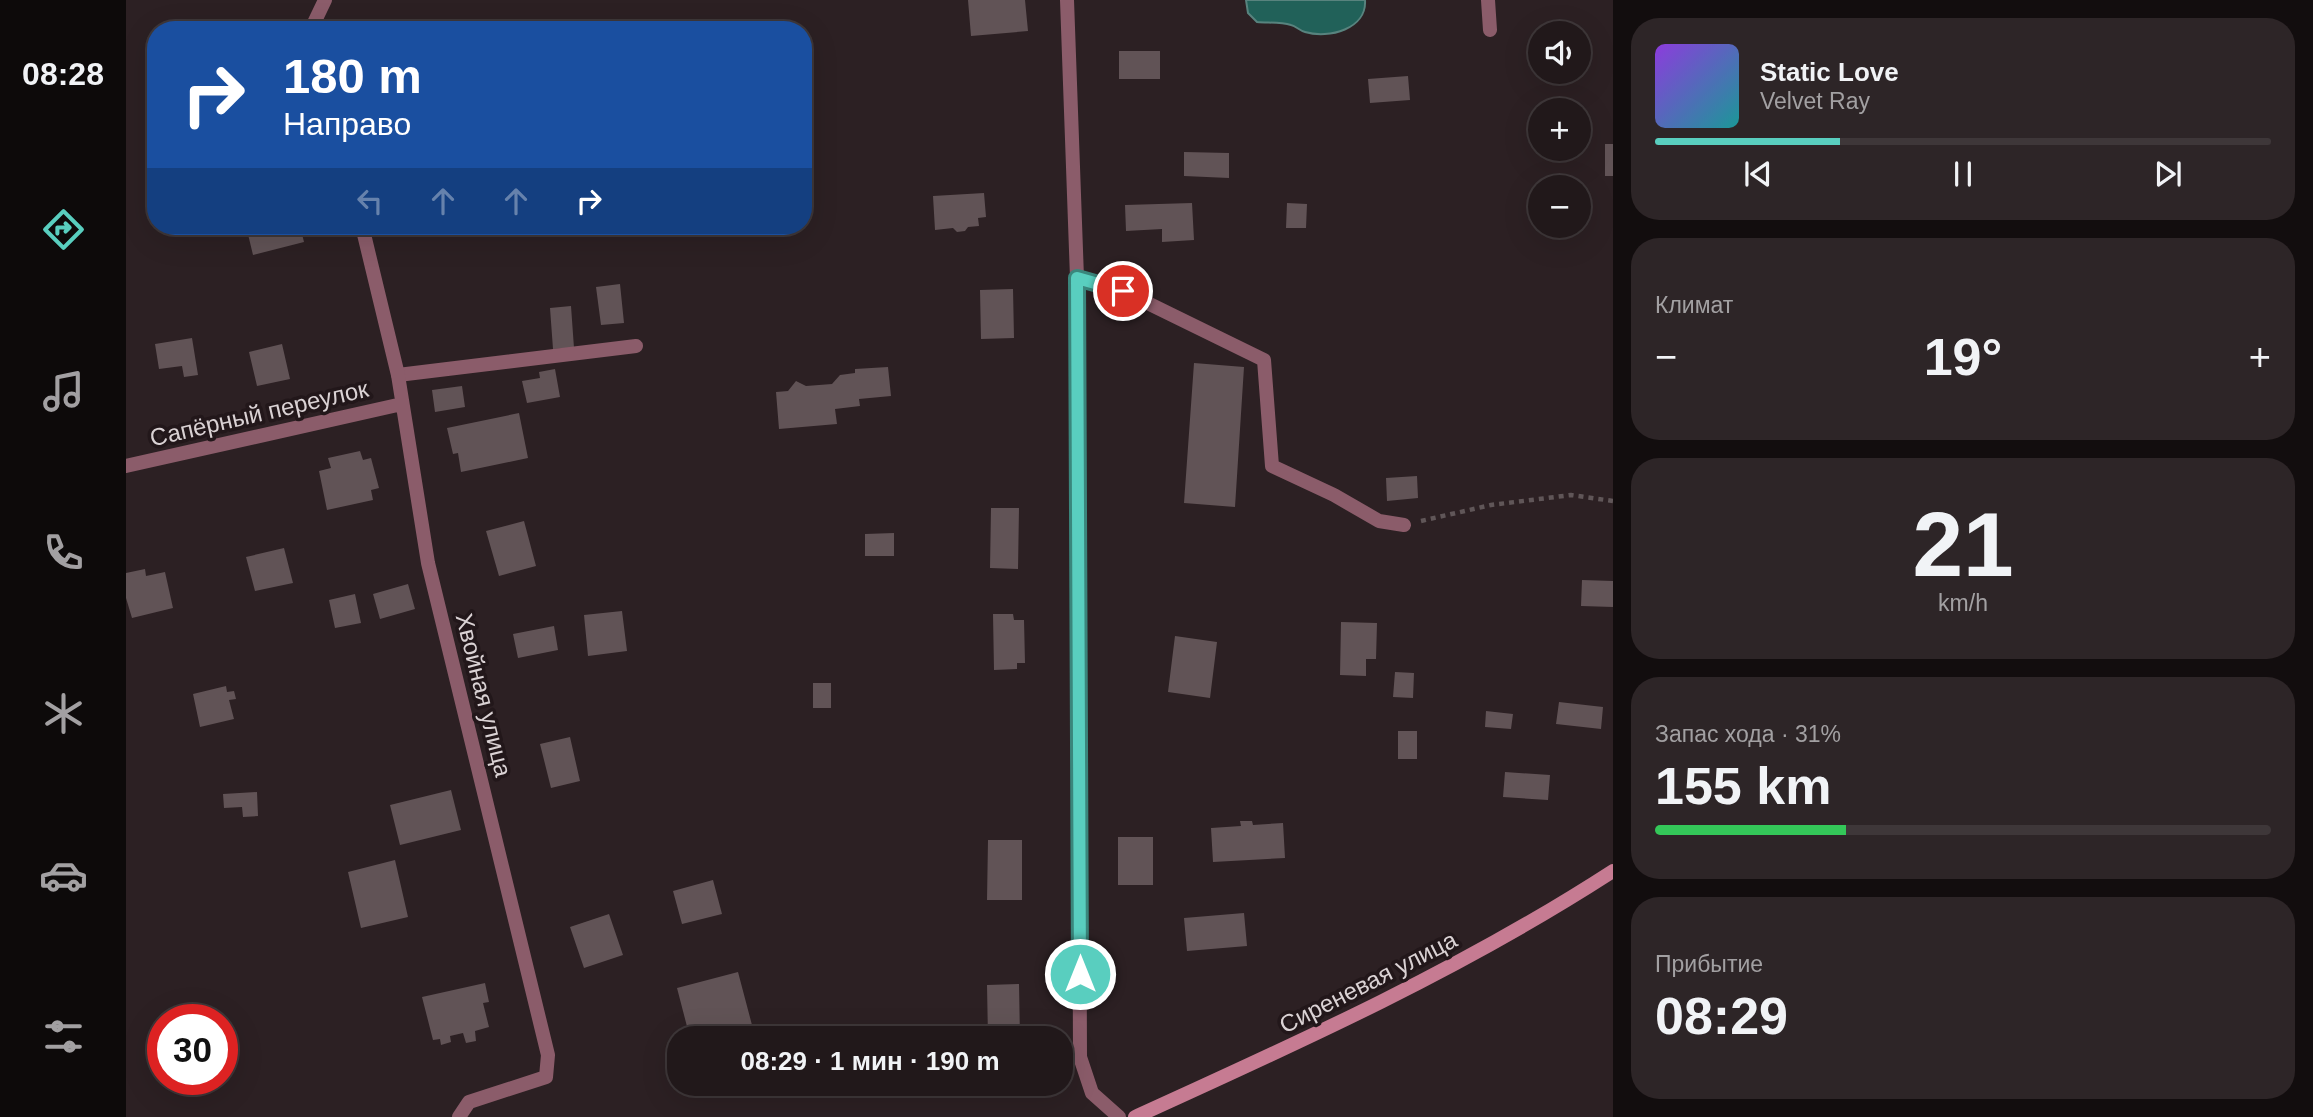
<!DOCTYPE html>
<html lang="ru">
<head>
<meta charset="utf-8">
<style>
	:root { --surface:#21181a; --page:#2d2527; --text:#f1f3f6; --muted:#a2a0a2; --line:#3e3739; --accent:#59cebf }
	body { margin:0; font-family:Arial,sans-serif; background:var(--page); color:var(--text); height:100vh; display:flex; flex-direction:column; font-size:26px; white-space:nowrap }
	* { box-sizing:border-box; margin:0 }
	p { font-size:23px; color:var(--muted) }
	.icon { flex:none; width:38px; height:38px; fill:none; stroke:currentColor; stroke-width:2; stroke-linecap:round; stroke-linejoin:round }
	.map { position:relative; flex:1; overflow:hidden }
	.side { display:flex; flex-direction:column; gap:18px; padding:18px; background:#120d0e; width:700px }
	.side>* { flex:none }
	.banner { position:absolute; left:21px; top:21px; width:665px; height:214px; border-radius:28px; box-shadow:0 7px 28px #0002,0 0 0 2px var(--line); background:#1a4fa0; color:#fff; overflow:hidden }
	.controls { position:absolute; left:1402px; top:21px; display:grid; gap:14px }
	.controls a { display:grid; place-items:center; width:63px; height:63px; border-radius:50%; background:var(--surface); box-shadow:0 7px 28px #0002,0 0 0 2px var(--line); font-size:35px }
	.speed { position:absolute; left:21px; top:1004px; display:flex; gap:14px; font-size:35px; font-weight:700; text-align:center }
	.speed>* { display:grid; place-content:center; width:91px; height:91px; border-radius:50%; background:var(--surface); box-shadow:0 7px 28px #0002,0 0 0 2px var(--line); line-height:1 }
	.speed .limit { border:10px solid #d22; background:#fff; color:#111 }
	.pin { position:absolute; display:grid; place-items:center; width:60px; height:60px; color:#fff; margin:-30px; border:4px solid #fff; border-radius:50%; box-shadow:0 2px 7px #0007 }
	.me { position:absolute; width:77px; margin:-38px; rotate:0deg; stroke-linejoin:round; filter:drop-shadow(0 0 5px #0008) }
	.turn { display:flex; align-items:center; gap:24px; height:147px; padding:0 21px; font-size:32px }
	.turn .icon { width:91px; height:91px; stroke-width:2.5 }
	.turn b { display:block; font-size:49px; line-height:60px }
	.lanes { display:flex; align-items:center; height:66px; padding:0 21px; background:#0003; justify-content:center; gap:35px; direction:ltr }
	.lanes .off { opacity:.35 }
	.big { font-size:52px; font-weight:600; line-height:1.1 }
	.side .card { flex:1; display:flex; flex-direction:column; justify-content:center; gap:10px; min-width:0; padding:0 24px; border-radius:28px; background:var(--page) }
	.side .dial { align-items:center; gap:0 }
	.dial b { font-size:91px; line-height:1 }
	.song { display:flex; align-items:center; gap:21px }
	.cover { width:84px; height:84px; border-radius:10px; background:linear-gradient(135deg,hsl(270 70% 55%),hsl(180 70% 35%)) }
	.played { height:7px; border-radius:4px; background:linear-gradient(90deg,var(--accent) 30%,var(--line) 30%) }
	.keys { display:flex; justify-content:space-around; direction:ltr }
	.heat { display:flex; justify-content:space-between; align-items:center; font-size:38px; direction:ltr }
	.charge { height:10px; border-radius:5px; background:linear-gradient(90deg,#34c759 31%,var(--line) 0) }
	.trip { position:absolute; left:541px; top:1026px; width:406px; height:70px; border-radius:28px; background:var(--surface); box-shadow:0 7px 28px #0002,0 0 0 2px var(--line); font-weight:600; line-height:70px; text-align:center }
	main { display:flex; flex:1; min-height:0 }
	.tab-bar { display:flex; flex-direction:column; width:126px; justify-content:space-around; align-items:center; background:#0d0a0a; color:var(--muted) }
	.tab-bar .icon { width:49px; height:49px }
	.tab-bar .on { color:var(--accent) }
	.tab-bar b { font-size:32px; color:var(--text) }
	.map>svg:first-child { display:block }
	.water { fill:#216159; stroke:#58837e; stroke-width:2 }
	.building { fill:#615356 }
	.lines { fill:none; stroke-linecap:round; stroke-linejoin:round }
	.path { stroke:#605658; stroke-width:4.5; stroke-dasharray:5 5; stroke-linecap:butt }
	.lane { stroke:#8b5c6a; stroke-width:14 }
	.street { stroke:#8b5c6a; stroke-width:14 }
	.secondary { stroke:#c67b92; stroke-width:14 }
	.route-casing { stroke:#3a867c; stroke-width:18 }
	.route { stroke:#59cebf; stroke-width:12 }
	.labels { text-anchor:middle; dominant-baseline:central; stroke-width:7; stroke-linejoin:round; paint-order:stroke }
	.street-label { font-size:24px; fill:#dad2d4; stroke:#22171a }
</style>
</head>
<body>
<main>
<nav class="tab-bar">
<b>08:28</b>
<svg class="icon on" aria-label="directions" viewBox="0 0 24 24"><path d="M12 3l9 9-9 9-9-9zM9 14v-3h6M13 9l2 2-2 2"/></svg>
<svg class="icon" aria-label="music" viewBox="0 0 24 24"><path d="M9 18V5l10-2v13"/><circle cx="6" cy="18" r="3"/><circle cx="16" cy="16" r="3"/></svg>
<svg class="icon" aria-label="phone" viewBox="0 0 24 24"><path d="M5 4h4l2 5-3 2q2 4 5 5l2-3 5 2v4C11 20 4 13 5 4z"/></svg>
<svg class="icon" aria-label="climate" viewBox="0 0 24 24"><path d="M12 3v18M4 7l16 10M4 17L20 7"/></svg>
<svg class="icon" aria-label="car" viewBox="0 0 24 24"><path d="M5 17H2v-5l4-1 3-4h7l3 4 3 1v5h-3M9 17h6M6 11h13"/><circle cx="7" cy="17" r="2"/><circle cx="17" cy="17" r="2"/></svg>
<svg class="icon" aria-label="filters" viewBox="0 0 24 24"><path d="M4 7h16M4 17h16"/><circle cx="9" cy="7" r="2"/><circle cx="15" cy="17" r="2"/></svg>
</nav>
<div class="map">
<svg width="1487" height="1117" viewBox="0 0 1487 1117">
	<rect width="100%" height="100%" fill="#2c2023"/>
	<path class="water" d="M1120 0H1239C1241 29 1203 39 1179 32 1174 31 1170 26 1165 25 1154 22 1142 23 1131 22L1122 13Z"/>
	<path class="building" d="M842 0H899L902 31 845 36Z
		M395 21 396 30H375V22Z
		M993 51H1034V79H993Z
		M1282 76 1284 100 1244 103 1242 79Z
		M1479 144H1487V176H1479Z
		M1058 152 1103 153V178L1058 176Z
		M858 193 860 217 852 218 853 226 842 227 839 231 831 232 827 228 809 230 807 196Z
		M1066 203 1068 240 1036 242V229L1000 231 999 205Z
		M1161 203 1181 204 1180 228H1160Z
		M120 226H174L178 242 127 255Z
		M494 284 498 323 475 325 470 287Z
		M887 289 888 338 855 339 854 290Z
		M445 306 448 348 427 349 424 308Z
		M66 338 72 375 58 377 56 366 33 369 29 344Z
		M156 344 164 379 131 386 123 352Z
		M1068 363 1118 367 1109 507 1058 503Z
		M762 367 765 396 733 399 734 406 709 409 711 424 653 429 650 392 662 391 670 381 680 386 706 384 714 375 729 373V369Z
		M429 369 434 397 401 403 396 381 414 378 413 372Z
		M336 386 339 407 309 412 306 390Z
		M393 413 402 458 335 472 332 453 327 454 321 428Z
		M234 451 237 460 245 458 253 488 245 490 247 500 201 510 193 471 205 468 202 458Z
		M1291 476 1292 498 1261 501 1260 478Z
		M865 508H893L892 569 864 568Z
		M398 521 410 566 373 576 360 531Z
		M768 533V556H739V534Z
		M158 548 167 583 129 591 120 557Z
		M19 569 20 576 39 572 47 608 6 618 0 598V573Z
		M1456 580 1487 581V607L1455 606Z
		M282 584 289 609 254 619 247 594Z
		M229 594 235 623 209 628 203 600Z
		M496 611 501 651 462 656 458 615Z
		M867 614H887L888 620H898L899 663H891V669L868 670Z
		M1215 622 1251 623 1250 659H1240V676L1214 675Z
		M428 626 432 650 392 658 387 634Z
		M1049 636 1091 642 1084 698 1042 692Z
		M1269 672 1288 673 1287 698 1267 697Z
		M687 683H705V708H687Z
		M100 686 101 692 108 691 110 699 103 700 108 719 74 727 67 694Z
		M1433 702 1477 707 1475 729 1430 724Z
		M1360 711 1387 714 1385 729 1359 727Z
		M1272 731H1291V759H1272Z
		M444 737 454 781 425 788 414 744Z
		M1379 772 1424 775 1422 800 1377 797Z
		M325 790 335 830 274 845 264 805Z
		M131 792 132 816 117 817 116 807 98 808 97 794Z
		M1114 821H1126L1127 825 1157 823 1159 858 1087 862 1085 828 1115 826Z
		M992 837H1027V885H992Z
		M862 840H896V900H861Z
		M269 860 282 917 235 928 222 872Z
		M587 880 596 914 556 924 547 891Z
		M1118 913 1121 946 1061 951 1058 918Z
		M483 914 497 955 458 968 444 927Z
		M612 972 626 1025 577 1038H564L551 988Z
		M359 983 363 1002 357 1003 363 1027 349 1031 350 1041 340 1043 337 1033 324 1036 325 1042 315 1045 314 1039 307 1040 296 997Z
		M893 984 894 1038H862L861 985Z"/>
	<g class="lines">
		<path class="path" d="M1295 521 1365 505 1445 495 1487 501"/>
		<path class="lane" d="M1362 0 1364 30
			M951 278 997 291 1138 360 1146 466 1208 495 1253 521 1278 525
			M272 375 510 346"/>
		<path class="street" d="M941 0 951 278 954 1057 966 1093 993 1117
			M189 30 187 25 199 0
			M236 226 272 375 302 563 422 1055 420 1077 343 1102 333 1117
			M0 466 276 404"/>
		<path class="secondary" d="M1009 1117C1172 1043 1336 969 1487 871"/>
	</g>
	<g class="lines">
		<g class="route-casing">
			<path id="route" d="M954 974 951 278 997 291"/>
		</g>
		<use href="#route" class="route"/>
	</g>
	<g class="labels">
		<g class="street-label">
			<text transform="translate(133 413) rotate(-13)">Сапёрный переулок</text>
			<text transform="translate(358 695) rotate(76)">Хвойная улица</text>
			<text transform="translate(1242 982) rotate(-27)">Сиреневая улица</text>
		</g>
	</g>
</svg>
<div class="controls">
<a><svg class="icon" aria-label="sound" viewBox="0 0 24 24"><path d="M4 9h4l5-4v14l-5-4H4zM17 9q2 3 0 6"/></svg></a>
<a>+</a>
<a>−</a>
</div>
<div class="speed"><div class="limit">30</div></div>
<div class="pin" style="left:997px;top:291px;background:#d93025"><svg class="icon" aria-label="arrive" viewBox="0 0 24 24"><path d="M6 21V4h12l-3 4 3 4H6"/></svg></div>
<svg class="me" style="left:954px;top:974px" viewBox="-20 -20 40 40"><circle r="17" fill="#59cebf" stroke="#fff" stroke-width="3"/><path d="M0-11L8 9 0 5-8 9z" fill="#fff"/></svg>
<div class="trip">08:29 · 1 мин · 190 m</div>
<div class="banner">
<div class="turn"><svg class="icon" aria-label="right" viewBox="0 0 24 24"><path d="M7 20v-9h11M14 6l5 5-5 5"/></svg><div><b>180 m</b>Направо</div></div>
<div class="lanes"><svg class="icon off" aria-label="left" viewBox="0 0 24 24"><path d="M17 20v-9H6M10 6l-5 5 5 5"/></svg><svg class="icon off" aria-label="ahead" viewBox="0 0 24 24"><path d="M12 20V5M6 11l6-6 6 6"/></svg><svg class="icon off" aria-label="ahead" viewBox="0 0 24 24"><path d="M12 20V5M6 11l6-6 6 6"/></svg><svg class="icon" aria-label="right" viewBox="0 0 24 24"><path d="M7 20v-9h11M14 6l5 5-5 5"/></svg></div>
</div>
</div>
<section class="side">
<div class="card">
<div class="song"><i class="cover"></i><div><b>Static Love</b><p>Velvet Ray</p></div></div>
<div class="played"></div>
<div class="keys"><svg class="icon" aria-label="previous" viewBox="0 0 24 24"><path d="M18 5L8 12l10 7zM5 5v14"/></svg><svg class="icon" aria-label="pause" viewBox="0 0 24 24"><path d="M8 5v14M16 5v14"/></svg><svg class="icon" aria-label="next" viewBox="0 0 24 24"><path d="M6 5l10 7-10 7zM19 5v14"/></svg></div>
</div>
<div class="card"><p>Климат</p>
<div class="heat"><a>−</a><b class="big">19°</b><a>+</a></div>
</div>
<div class="card dial"><b>21</b><p>km/h</p></div>
<div class="card"><p>Запас хода · 31%</p><b class="big">155 km</b><div class="charge"></div></div>
<div class="card"><p>Прибытие</p><b class="big">08:29</b></div>
</section>
</main>
</body>
</html>
